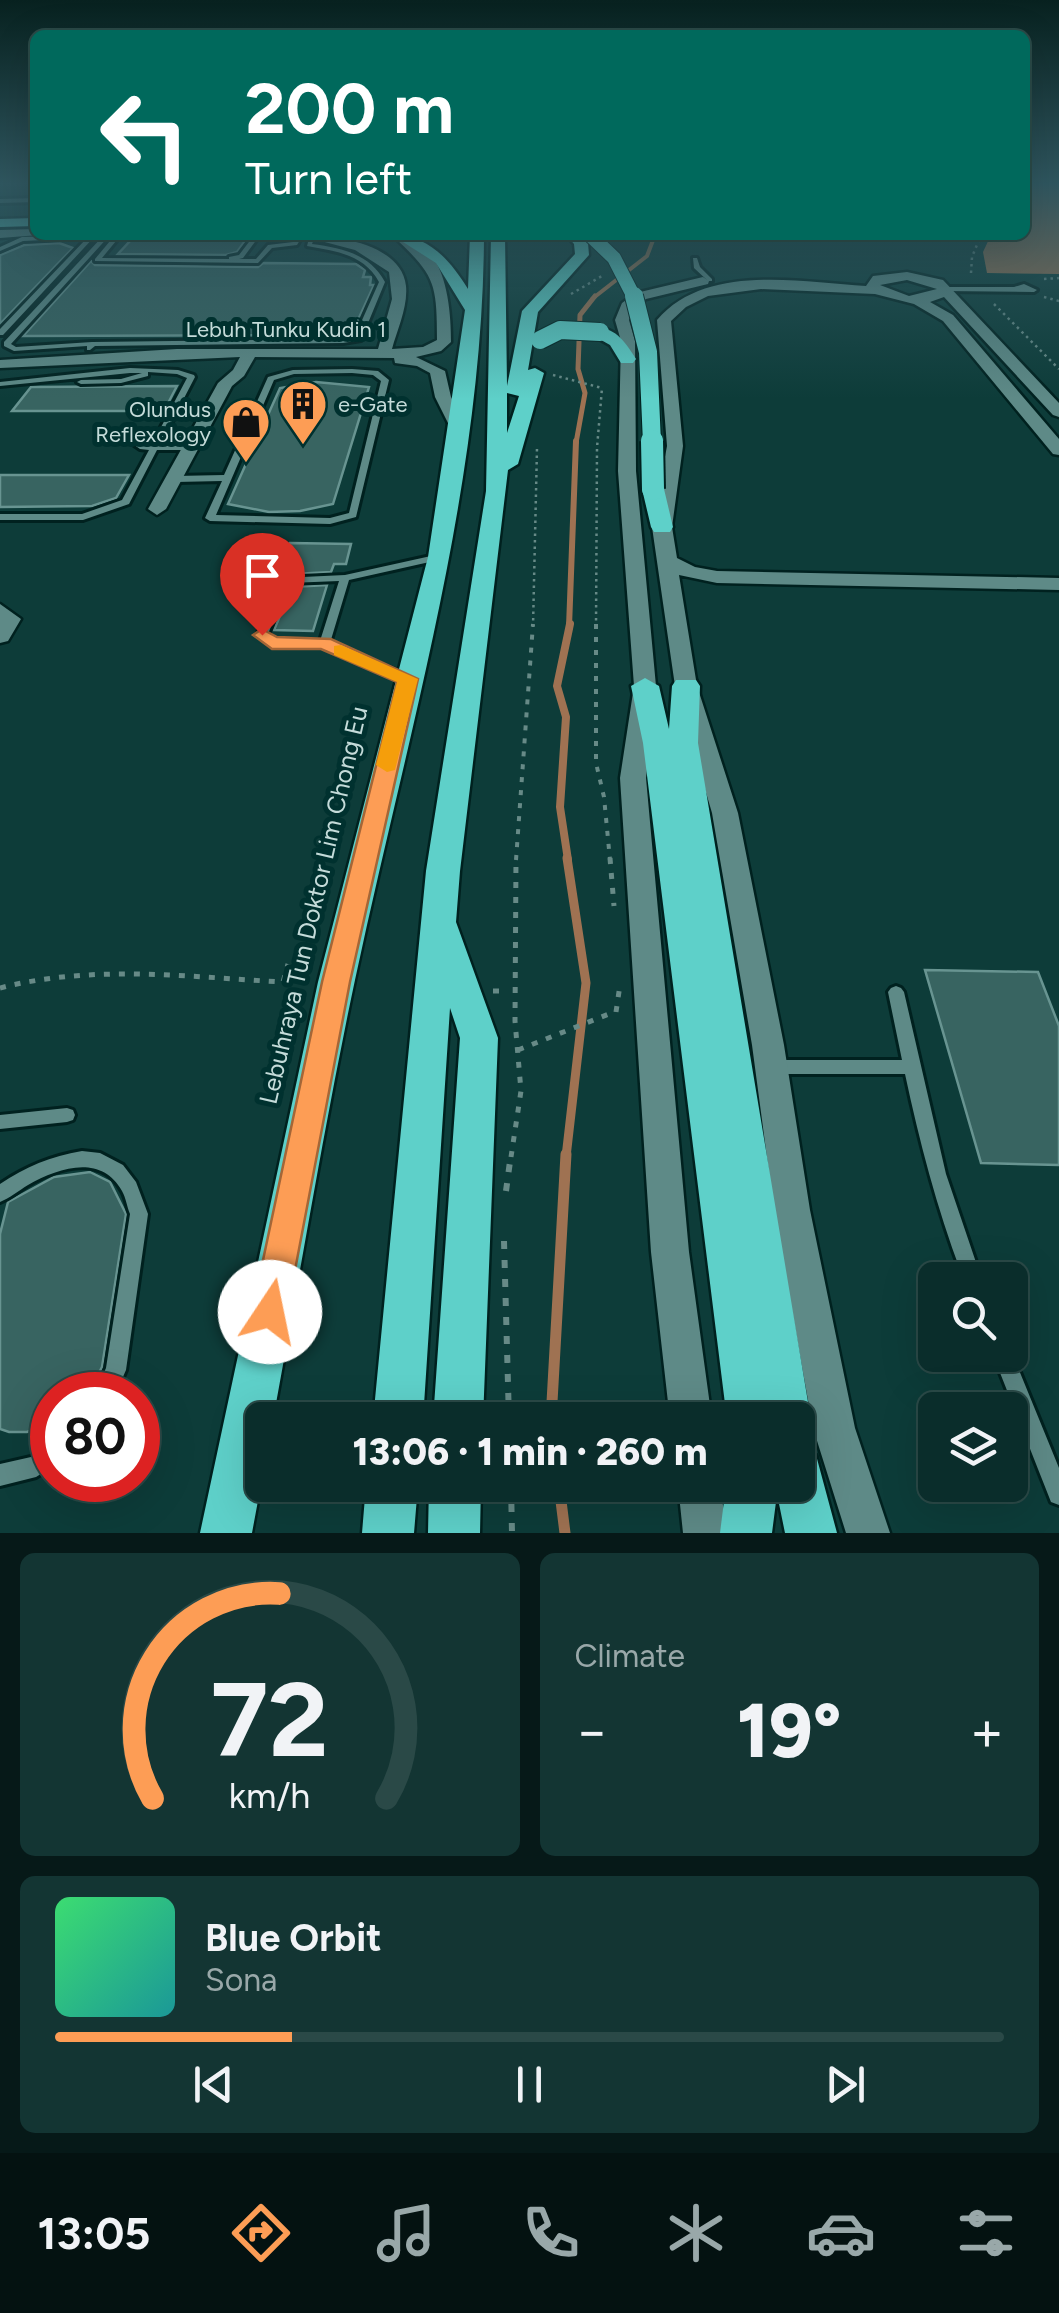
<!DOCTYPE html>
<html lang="en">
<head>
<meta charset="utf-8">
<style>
	:root { --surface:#0a2d2b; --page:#133533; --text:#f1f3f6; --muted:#99a8a9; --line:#2a4947; --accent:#fd9d55 }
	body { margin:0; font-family:Figtree,sans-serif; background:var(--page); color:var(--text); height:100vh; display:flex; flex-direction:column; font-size:38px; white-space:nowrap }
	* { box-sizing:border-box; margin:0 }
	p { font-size:32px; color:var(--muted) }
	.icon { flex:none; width:55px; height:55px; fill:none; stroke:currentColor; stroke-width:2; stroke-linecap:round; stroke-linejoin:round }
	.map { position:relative; height:1533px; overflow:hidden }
	.drawer { display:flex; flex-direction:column; gap:20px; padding:20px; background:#061918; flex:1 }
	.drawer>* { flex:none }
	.hud { position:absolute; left:30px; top:30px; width:1000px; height:210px; border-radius:15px; box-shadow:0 10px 40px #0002,0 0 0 2px var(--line); background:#00695c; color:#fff; overflow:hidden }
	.tools { position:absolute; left:918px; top:1262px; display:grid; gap:20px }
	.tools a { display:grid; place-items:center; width:110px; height:110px; border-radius:15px; background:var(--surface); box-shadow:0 10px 40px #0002,0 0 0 2px var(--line); font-size:50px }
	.speed { position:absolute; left:30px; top:1372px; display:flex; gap:20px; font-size:50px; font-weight:700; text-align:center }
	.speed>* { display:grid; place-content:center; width:130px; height:130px; border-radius:50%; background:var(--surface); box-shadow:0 10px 40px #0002,0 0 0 2px var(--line); line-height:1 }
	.speed .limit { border:15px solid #d22; background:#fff; color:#111 }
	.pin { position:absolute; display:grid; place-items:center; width:85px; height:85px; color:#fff; margin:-102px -42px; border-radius:50% 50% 50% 0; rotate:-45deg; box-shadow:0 0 10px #0007 }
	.pin .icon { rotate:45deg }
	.me { position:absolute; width:110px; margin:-55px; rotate:11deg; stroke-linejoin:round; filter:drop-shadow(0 0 8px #0008) }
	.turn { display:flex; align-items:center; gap:35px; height:210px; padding:0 50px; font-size:45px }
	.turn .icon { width:130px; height:130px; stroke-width:2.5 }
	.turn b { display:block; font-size:70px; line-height:85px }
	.big { font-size:75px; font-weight:800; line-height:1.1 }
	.drawer .widget { flex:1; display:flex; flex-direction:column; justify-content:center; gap:15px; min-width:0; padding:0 35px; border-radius:15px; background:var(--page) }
	.drawer .dial { align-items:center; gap:0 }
	.dial svg { height:260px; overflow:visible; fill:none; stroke:var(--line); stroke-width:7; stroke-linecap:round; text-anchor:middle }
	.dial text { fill:var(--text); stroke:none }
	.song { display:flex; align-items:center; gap:30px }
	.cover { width:120px; height:120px; border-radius:15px; background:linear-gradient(135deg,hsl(140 70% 55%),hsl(180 70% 35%)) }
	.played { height:10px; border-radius:5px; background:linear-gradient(90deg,var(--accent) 25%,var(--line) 25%) }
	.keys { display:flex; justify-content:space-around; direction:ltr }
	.heat { display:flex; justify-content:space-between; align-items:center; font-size:55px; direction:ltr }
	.drawer .tiles { flex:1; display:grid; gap:20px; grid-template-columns:1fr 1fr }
	.widget:last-child { grid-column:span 2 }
	.trip { position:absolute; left:245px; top:1402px; width:570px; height:100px; border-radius:15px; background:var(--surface); box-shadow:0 10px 40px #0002,0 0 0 2px var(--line); font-weight:800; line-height:100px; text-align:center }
	.menu { display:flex; height:160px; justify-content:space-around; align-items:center; background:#041211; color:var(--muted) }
	.menu .icon { width:70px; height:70px }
	.menu .on { color:var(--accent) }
	.menu b { font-size:45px; color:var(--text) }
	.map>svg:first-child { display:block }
	.water { fill:#9f7252 }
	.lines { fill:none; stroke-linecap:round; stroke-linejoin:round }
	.stream-far5 { stroke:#9f7252; stroke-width:4 }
	.stream-far4 { stroke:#9f7252; stroke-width:5 }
	.stream-far3 { stroke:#9f7252; stroke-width:6 }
	.stream-far2 { stroke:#9f7252; stroke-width:8 }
	.stream-far1 { stroke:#9f7252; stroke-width:9 }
	.stream { stroke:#9f7252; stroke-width:11 }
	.building { fill:#386461; stroke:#689491; stroke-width:2.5 }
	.lane-casing { stroke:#00211f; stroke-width:6 }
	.street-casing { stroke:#00211f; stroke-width:5 }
	.highway-casing { stroke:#00211f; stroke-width:5 }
	.path-far3 { stroke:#678a87; stroke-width:2.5; stroke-dasharray:2.5 4; stroke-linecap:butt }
	.path-far2 { stroke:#678a87; stroke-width:4; stroke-dasharray:5 8; stroke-linecap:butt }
	.path-far1 { stroke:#678a87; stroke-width:5; stroke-dasharray:6 9; stroke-linecap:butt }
	.path { stroke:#678a87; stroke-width:6; stroke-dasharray:8 11; stroke-linecap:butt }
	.lane { fill:#5e8a87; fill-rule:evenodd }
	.street { fill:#5e8a87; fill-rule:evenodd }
	.highway { fill:#5ed0c9; fill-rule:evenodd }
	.highway-bridge-far2-casing { stroke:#00211f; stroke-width:16; stroke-linecap:butt }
	.highway-bridge-far1-casing { stroke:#00211f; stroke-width:20; stroke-linecap:butt }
	.highway-bridge-casing { stroke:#00211f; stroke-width:26; stroke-linecap:butt }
	.highway-bridge-far2 { stroke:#5ed0c9; stroke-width:14 }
	.highway-bridge-far1 { stroke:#5ed0c9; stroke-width:18 }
	.highway-bridge { stroke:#5ed0c9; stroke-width:22 }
	.route { fill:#fd9d55; stroke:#a46637; stroke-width:2.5 }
	.slow { fill:#f59e0b }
	.labels { text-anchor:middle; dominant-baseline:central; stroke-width:10; stroke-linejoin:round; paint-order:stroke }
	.far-street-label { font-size:22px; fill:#c4dbd9; stroke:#00312f }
	.far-poi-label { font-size:22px; fill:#c4dbd9; stroke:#00312f; text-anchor:start }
	.street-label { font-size:25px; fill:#c4dbd9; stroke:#00312f }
</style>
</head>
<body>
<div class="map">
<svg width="1059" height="1533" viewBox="0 0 1059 1533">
	<rect width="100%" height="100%" fill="#0d3c39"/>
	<path class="water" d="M1025 184H1059V274L987 273 983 252 991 235H1025Z"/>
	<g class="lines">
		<path class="stream-far5" d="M592 299 647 256 655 235"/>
		<path class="stream-far4" d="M576 443 585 393 578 369 580 315 595 296"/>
		<path class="stream-far3" d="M569 627 576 441"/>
		<path class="stream-far2" d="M568 860 560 807 566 717 557 686 570 624"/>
		<path class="stream-far1" d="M566 1157 586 983 567 858"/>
		<path class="stream" d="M551 1420 566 1154
			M559 1485 565 1533"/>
	</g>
	<path class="building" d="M143 238H227L245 241 237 252 226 255 118 254 131 240Z
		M59 243 73 248 0 324V255L24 245Z
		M91 261 95 265 258 267 263 263 356 264 365 270 363 277H371L370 285H374L352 333 343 335 23 336Z
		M316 382 369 387 333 504 300 511 269 512 228 504 280 388Z
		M177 386 164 411H12L31 387Z
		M0 475H129L116 498 92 506 0 507Z
		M290 543 351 544 346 564H334L331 572 294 574 298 563H282Z
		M327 585 313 631 274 630 292 587Z
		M925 970 1038 972 1059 1026V1165L981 1163Z
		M90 1172 110 1182 126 1214 102 1367 87 1395H52V1423L27 1432H9L0 1429V1234L8 1202 54 1177Z"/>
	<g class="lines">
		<g class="lane-casing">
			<path id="lane" d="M28 184H34L35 196Z
				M35 198V202L0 203V199Z
				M96 235 3 335H0V329L87 238 23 241 0 251V247L22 237Z
				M104 235H110L11 344 16 347 92 342 343 339 355 336 379 282C364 254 335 251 307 246L310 235 315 236 312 244C342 248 370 254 385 282L361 340 343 343 95 346 90 350H87V346L14 351 4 346V342Z
				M115 235H121L102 258 229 259V257L239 255 252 238 229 235H260L243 258 239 259H256L268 245 293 242 297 235H303L297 245 272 248 258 263 95 261V259Z
				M126 235H141L138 237Z
				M693 258H697L700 267 712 279V281H708L694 268Z
				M1024 284 1037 290 1034 292 944 291 941 289 944 287H1014Z
				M130 368 178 370 194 375 195 377 167 431H200L204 434 200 437H164L160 445H194L197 446V450H157L129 504 83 520H0V514H82L122 500 149 450 140 449 130 442 142 432 159 431 187 378 177 374 148 372V376L121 383 81 384 77 382 81 380 121 379 142 373H130L0 386V382ZM147 437H156L152 445 140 442Z
				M352 369 378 371 389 380 356 517 330 524 210 521 205 518 222 481 176 482 172 479 176 476 224 475 268 377 293 370ZM352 373 373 375 381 381 349 513 330 518 216 515 274 380 294 374Z
				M440 554 443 555V559L349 580 330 643 412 677 414 679 412 681H404L322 647 272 646 257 635 281 578 345 575ZM339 581 320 641 275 640 268 634 289 583Z
				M896 986 901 988 904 992 946 1174 982 1280H964C938 1213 920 1144 905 1074H772L766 1072 764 1067 766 1062 772 1060H902L888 992 891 988Z
				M67 1108 73 1110 75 1115 73 1120 67 1122 0 1129V1115Z
				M82 1151 100 1153 123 1165 136 1182 148 1214 126 1370 115 1395H94L106 1368 130 1214C127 1207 126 1198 122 1191 101 1153 58 1168 28 1185 18 1191 10 1198 0 1202V1184C25 1167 51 1156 82 1151Z
				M1010 1348 1059 1468V1505L1051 1502 993 1355H1010Z
				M52 1444V1467L36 1477 0 1486V1464L31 1457Z"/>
		</g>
		<g class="street-casing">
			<path id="street" d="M35 229V235H39L0 238V230Z
				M298 235C332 235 401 242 406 286 408 307 397 330 392 349L423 347 437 340C437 280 434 275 392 235 445 235 451 303 451 342L441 351 416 357 445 371 451 397 465 426 463 429H451L435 397 430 373 417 366 395 363 394 358 255 357 244 376 232 386 166 509 157 515 148 509 218 383 233 370 240 357 0 368V360L177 349H378L392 299 389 272 355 250Z
				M907 272 943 280 1059 403V417L1053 415 944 297 930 302 953 315 1059 439V455L1053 454 943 321 914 304 875 294 761 289 708 296 686 307 671 321 683 446 672 527 677 558 695 567 717 571 1059 578V590L717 583 679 575 697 686 738 813 784 1045 810 1210 855 1428 890 1533H846L813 1428 774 1210 752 1045 712 813 675 686 652 527 667 446 657 320C706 263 799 282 866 286L873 276ZM907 280 937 289 909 296 880 285Z
				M703 277 709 281 708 284 646 299 633 308 629 320 635 341 636 471 656 686 646 778 689 1252 712 1420H670L651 1252 620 778 634 686 618 471 621 341 615 320 622 303 636 293Z
				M0 604 21 619 8 641 0 643Z
				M678 1485H720L727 1533H683Z"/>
		</g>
		<g class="highway-casing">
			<path id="highway" d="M35 218V226L0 227V219Z
				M392 235C429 235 450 260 468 289L470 235H484C483 487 407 735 355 980 324 1126 300 1274 273 1420H262V1479L252 1533H200L318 982 428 557 465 310 436 263Z
				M491 235H505L507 386 522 311 575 254 574 244 566 235H581L588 243 589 255 538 312 528 370 535 368 544 373 518 464 508 470 460 871 456 922 498 1038 483 1420H433L460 1038 450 1008 423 1420H373L426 871 486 491ZM507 393 519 396 507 433Z
				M594 328C615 326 626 343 636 359L633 363H621L610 345 594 336Z
				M653 482 664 489 673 527 670 532H654L651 527 642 489Z
				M645 678 659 686 669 729 672 686 676 680H696L700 686 698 743 811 1420 804 1438 798 1440V1420H727L643 743 631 686Z
				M798 1447 816 1455 837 1533H785L777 1494 772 1533H720L726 1485H798Z
				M366 1485H418L414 1533H362Z
				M429 1485H481L480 1533H428Z"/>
		</g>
		<path class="path-far3" d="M971 273 972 257 981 235
			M1044 279 1059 278
			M571 294 602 276
			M1044 297 1059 301
			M994 304 1059 369
			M553 375 602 388
			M533 627 537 448
			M596 627 597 448 602 388"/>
		<path class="path-far2" d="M596 624V763L604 797 610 860
			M516 860 533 624"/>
		<path class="path-far1" d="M610 858 614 906
			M285 982H303L305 975
			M0 988C93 964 189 977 283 982L288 964
			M493 991H505
			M616 1012 620 985
			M518 1050 614 1012
			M511 1157 521 1091 515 1021 516 858"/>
		<path class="path" d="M506 1191 511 1154
			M504 1241 509 1420
			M511 1485 512 1533"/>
		<use href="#lane" class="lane"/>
		<use href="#street" class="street"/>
		<use href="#highway" class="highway"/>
		<g class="highway-bridge-far2-casing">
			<path id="highway-bridge-far2" d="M590 235 614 258 635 299"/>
		</g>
		<g class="highway-bridge-far1-casing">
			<path id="highway-bridge-far1" d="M634 296 648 352 652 443
				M540 340 560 330 600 332"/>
		</g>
		<g class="highway-bridge-casing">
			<path id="highway-bridge" d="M652 441 653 489"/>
		</g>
		<use href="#highway-bridge-far2" class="highway-bridge-far2"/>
		<use href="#highway-bridge-far1" class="highway-bridge-far1"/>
		<use href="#highway-bridge" class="highway-bridge"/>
	</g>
	<linearGradient id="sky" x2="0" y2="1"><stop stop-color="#07211f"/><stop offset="0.46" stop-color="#2f565f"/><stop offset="1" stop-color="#2f565f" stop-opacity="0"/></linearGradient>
	<rect width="1059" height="399" fill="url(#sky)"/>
	<path class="route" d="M262 629 277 637 331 639 418 679 350 982 287 1312 282 1325 270 1330 257 1325 252 1312 322 982 397 682 321 649H272L253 635Z"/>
	<path class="slow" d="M341 645 418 679 395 770 387 772 376 765 397 682 334 655V646Z"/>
	<defs>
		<g id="building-pin" transform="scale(2.5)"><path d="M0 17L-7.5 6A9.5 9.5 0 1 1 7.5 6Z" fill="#fd9d55" stroke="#00312f"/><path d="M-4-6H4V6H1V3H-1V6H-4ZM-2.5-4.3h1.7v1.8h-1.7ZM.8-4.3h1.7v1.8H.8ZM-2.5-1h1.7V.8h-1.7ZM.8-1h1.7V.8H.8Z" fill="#111"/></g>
		<g id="shop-pin" transform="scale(2.5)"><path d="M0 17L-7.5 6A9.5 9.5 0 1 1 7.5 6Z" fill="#fd9d55" stroke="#00312f"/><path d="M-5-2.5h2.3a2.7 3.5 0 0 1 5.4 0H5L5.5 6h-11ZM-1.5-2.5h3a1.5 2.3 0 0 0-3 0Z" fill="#111"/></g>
	</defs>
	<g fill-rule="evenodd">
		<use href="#building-pin" x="303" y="404"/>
		<use href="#shop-pin" x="246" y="422"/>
	</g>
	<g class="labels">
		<g class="far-street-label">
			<text x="286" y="329">Lebuh Tunku Kudin 1</text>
		</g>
		<g class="far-poi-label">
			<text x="338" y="404">e-Gate</text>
			<text x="211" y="409" text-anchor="end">Olundus<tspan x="211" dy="25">Reflexology</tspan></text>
		</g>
		<g class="street-label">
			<text transform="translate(313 905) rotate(-77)">Lebuhraya Tun Doktor Lim Chong Eu</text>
		</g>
	</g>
</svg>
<div class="tools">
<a><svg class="icon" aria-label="search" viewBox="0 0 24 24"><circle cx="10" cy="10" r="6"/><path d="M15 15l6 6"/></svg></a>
<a><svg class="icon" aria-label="layers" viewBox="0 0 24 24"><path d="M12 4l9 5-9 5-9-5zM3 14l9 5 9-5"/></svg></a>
</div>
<div class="speed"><div class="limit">80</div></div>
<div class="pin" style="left:262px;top:635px;background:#d93025"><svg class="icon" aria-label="arrive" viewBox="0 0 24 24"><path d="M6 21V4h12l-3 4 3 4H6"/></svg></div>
<svg class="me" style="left:270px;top:1312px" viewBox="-20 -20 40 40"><circle r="19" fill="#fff"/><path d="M0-13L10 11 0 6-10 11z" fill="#fd9d55"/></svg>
<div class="trip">13:06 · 1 min · 260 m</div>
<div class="hud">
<div class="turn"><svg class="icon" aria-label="left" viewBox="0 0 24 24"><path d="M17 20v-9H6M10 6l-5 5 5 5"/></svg><div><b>200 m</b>Turn left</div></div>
</div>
</div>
<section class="drawer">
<div class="tiles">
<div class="widget dial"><svg viewBox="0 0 100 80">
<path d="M14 69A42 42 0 1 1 86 69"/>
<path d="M14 69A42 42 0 0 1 53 6" stroke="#fd9d55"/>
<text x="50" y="56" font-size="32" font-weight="700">72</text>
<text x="50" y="72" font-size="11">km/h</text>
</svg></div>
<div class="widget"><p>Climate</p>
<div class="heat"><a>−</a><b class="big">19°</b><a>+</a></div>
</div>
<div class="widget">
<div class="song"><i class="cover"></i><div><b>Blue Orbit</b><p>Sona</p></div></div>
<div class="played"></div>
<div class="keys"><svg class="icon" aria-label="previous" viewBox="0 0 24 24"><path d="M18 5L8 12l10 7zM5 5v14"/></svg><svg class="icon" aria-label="pause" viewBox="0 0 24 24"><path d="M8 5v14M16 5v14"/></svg><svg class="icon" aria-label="next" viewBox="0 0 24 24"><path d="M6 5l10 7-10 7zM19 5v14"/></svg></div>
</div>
</div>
</section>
<nav class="menu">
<b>13:05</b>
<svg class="icon on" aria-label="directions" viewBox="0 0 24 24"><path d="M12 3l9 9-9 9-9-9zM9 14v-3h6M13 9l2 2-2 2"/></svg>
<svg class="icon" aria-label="music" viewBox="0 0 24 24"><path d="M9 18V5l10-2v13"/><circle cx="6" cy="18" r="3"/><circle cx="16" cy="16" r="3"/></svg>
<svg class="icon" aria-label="phone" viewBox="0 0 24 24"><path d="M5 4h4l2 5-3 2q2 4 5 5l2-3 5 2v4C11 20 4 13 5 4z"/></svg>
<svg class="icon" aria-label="climate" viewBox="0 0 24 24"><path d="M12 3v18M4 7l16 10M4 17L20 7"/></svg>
<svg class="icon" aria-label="car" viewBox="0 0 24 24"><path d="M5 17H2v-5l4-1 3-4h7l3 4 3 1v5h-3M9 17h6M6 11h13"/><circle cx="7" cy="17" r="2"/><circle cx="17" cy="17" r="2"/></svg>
<svg class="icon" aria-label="filters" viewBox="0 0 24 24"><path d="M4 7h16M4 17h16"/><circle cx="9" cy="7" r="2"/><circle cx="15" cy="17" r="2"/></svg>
</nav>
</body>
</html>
